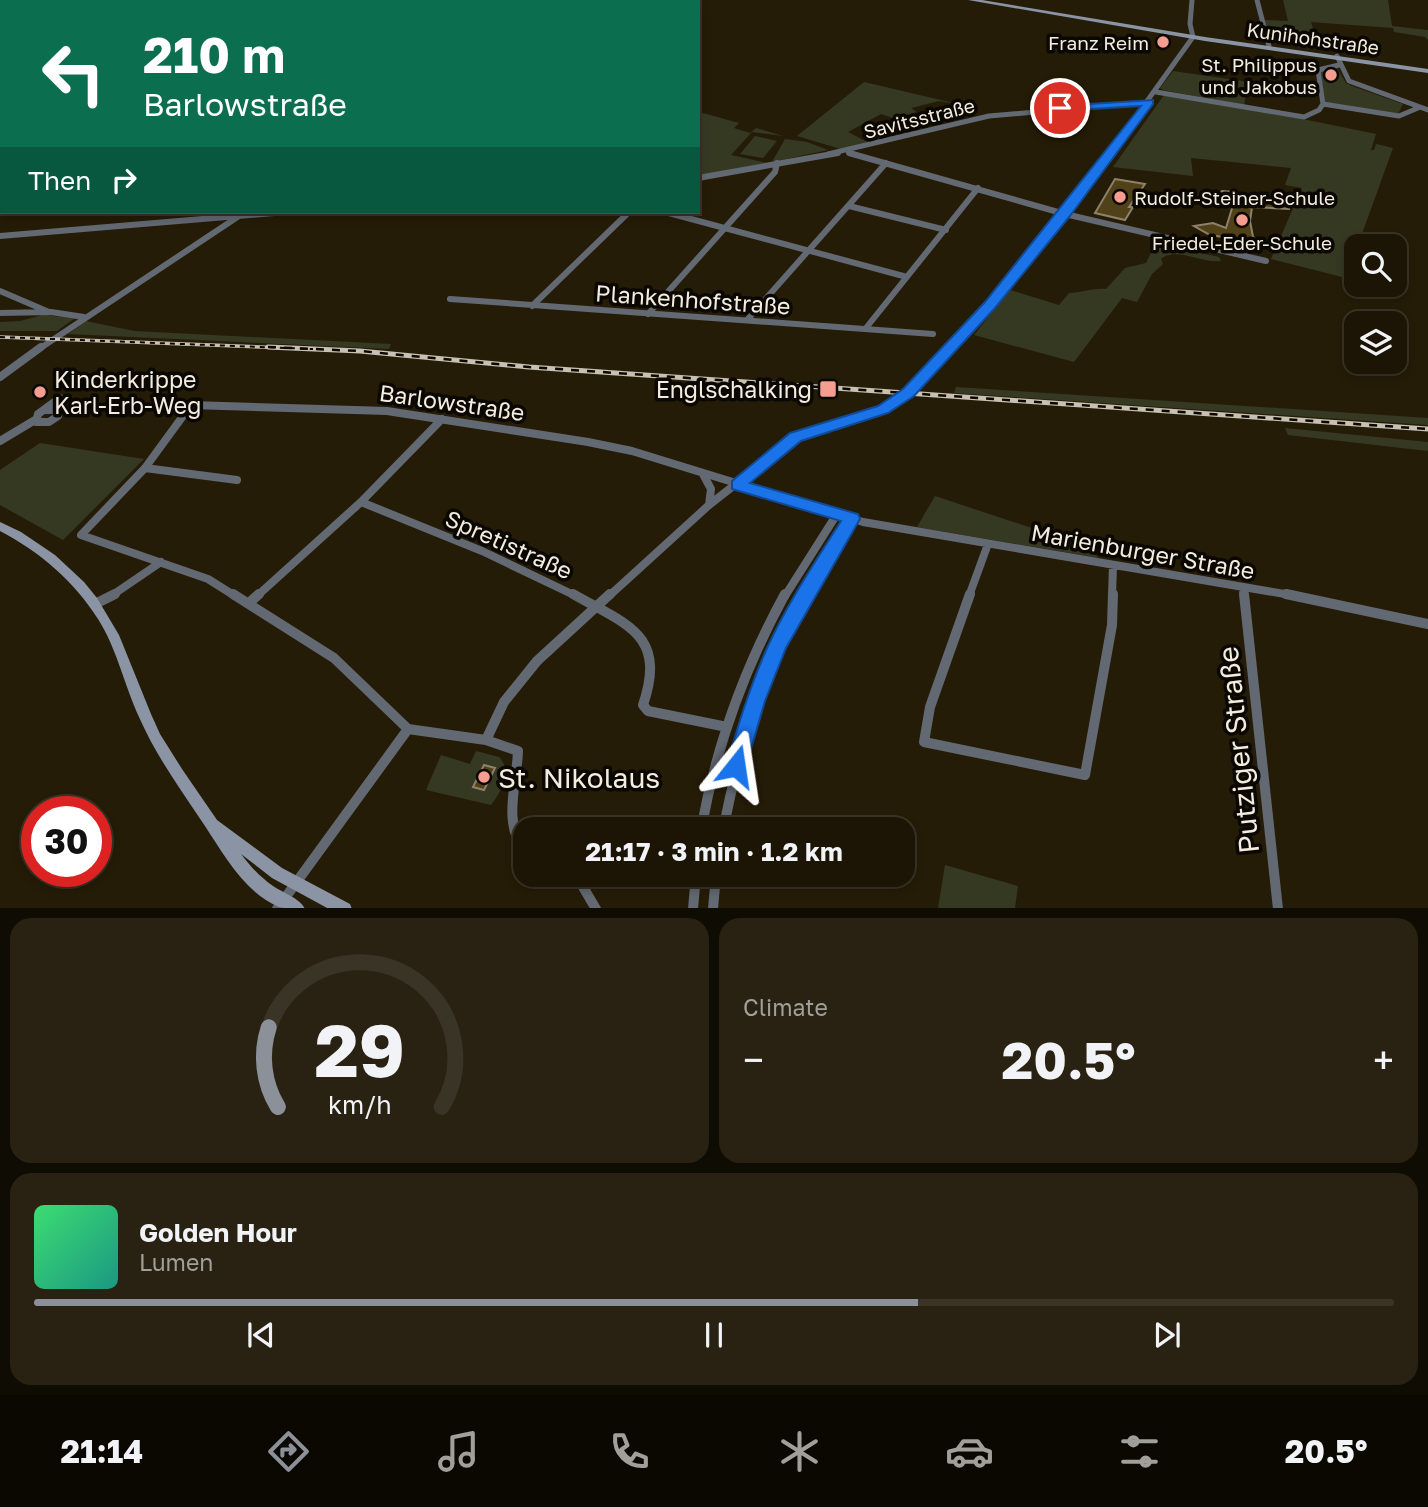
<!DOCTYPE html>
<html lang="en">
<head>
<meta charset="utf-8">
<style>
	:root { --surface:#1c1505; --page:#292213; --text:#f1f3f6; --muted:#a09f9a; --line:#3a3427; --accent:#8c9099 }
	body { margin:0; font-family:"Golos Text",sans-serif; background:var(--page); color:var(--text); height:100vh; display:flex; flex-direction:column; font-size:26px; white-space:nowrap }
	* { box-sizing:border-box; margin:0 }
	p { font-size:23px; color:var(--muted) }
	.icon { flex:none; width:38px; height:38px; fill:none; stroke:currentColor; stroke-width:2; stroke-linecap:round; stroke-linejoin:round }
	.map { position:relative; height:908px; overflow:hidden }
	.drawer { display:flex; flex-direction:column; gap:10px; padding:10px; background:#0f0c03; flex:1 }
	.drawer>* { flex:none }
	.guide { position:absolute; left:0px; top:0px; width:700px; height:214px; box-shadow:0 4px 10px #0003,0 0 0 2px var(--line); background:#0b6e4f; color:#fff; overflow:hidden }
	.controls { position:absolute; left:1344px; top:234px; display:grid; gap:14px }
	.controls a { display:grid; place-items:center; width:63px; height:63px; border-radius:14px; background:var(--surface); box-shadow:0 4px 10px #0003,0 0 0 2px var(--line); font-size:35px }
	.speed { position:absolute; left:21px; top:796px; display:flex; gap:14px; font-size:35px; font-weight:700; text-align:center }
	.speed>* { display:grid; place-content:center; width:91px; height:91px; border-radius:50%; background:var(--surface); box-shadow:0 4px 10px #0003,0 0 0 2px var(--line); line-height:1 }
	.speed .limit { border:10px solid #d22; background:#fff; color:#111 }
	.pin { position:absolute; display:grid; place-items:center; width:60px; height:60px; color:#fff; margin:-30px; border:4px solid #fff; border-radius:50%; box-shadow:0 2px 7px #0007 }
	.me { position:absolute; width:77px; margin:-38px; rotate:15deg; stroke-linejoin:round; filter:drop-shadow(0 0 5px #0008) }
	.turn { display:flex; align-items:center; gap:24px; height:147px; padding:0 28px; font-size:32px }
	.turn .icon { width:91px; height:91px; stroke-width:2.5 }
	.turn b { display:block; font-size:49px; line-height:60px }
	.then { display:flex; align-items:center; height:66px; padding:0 28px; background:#0003; gap:14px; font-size:26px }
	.big { font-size:52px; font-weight:700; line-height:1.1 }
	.drawer .card { flex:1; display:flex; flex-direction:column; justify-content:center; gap:10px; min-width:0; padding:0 24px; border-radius:21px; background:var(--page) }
	.drawer .dial { align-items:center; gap:0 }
	.dial svg { height:182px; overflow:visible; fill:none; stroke:var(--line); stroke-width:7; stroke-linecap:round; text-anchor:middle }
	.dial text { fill:var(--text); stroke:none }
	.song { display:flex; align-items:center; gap:21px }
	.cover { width:84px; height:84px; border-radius:10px; background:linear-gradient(135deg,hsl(140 70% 55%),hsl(170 70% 35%)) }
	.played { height:7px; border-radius:4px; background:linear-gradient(90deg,var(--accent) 65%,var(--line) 65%) }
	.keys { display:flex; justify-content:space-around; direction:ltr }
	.heat { display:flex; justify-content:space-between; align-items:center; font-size:38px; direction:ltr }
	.drawer .tiles { flex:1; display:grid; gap:10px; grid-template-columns:1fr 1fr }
	.card:last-child { grid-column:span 2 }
	.trip { position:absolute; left:513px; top:817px; width:402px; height:70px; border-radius:21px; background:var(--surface); box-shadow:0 4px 10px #0003,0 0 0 2px var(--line); font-weight:700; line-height:70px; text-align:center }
	.dock { display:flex; height:112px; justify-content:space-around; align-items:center; background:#0b0802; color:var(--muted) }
	.dock .icon { width:49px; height:49px }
	.dock .on { color:var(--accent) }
	.dock b { font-size:32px; color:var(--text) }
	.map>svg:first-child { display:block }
	.green { fill:#363922 }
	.building { fill:#514119; stroke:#8c8169; stroke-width:2 }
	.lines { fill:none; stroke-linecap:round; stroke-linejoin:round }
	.street-far3 { stroke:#636972; stroke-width:5 }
	.street-far2 { stroke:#636972; stroke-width:6 }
	.street-far1 { stroke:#636972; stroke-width:8 }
	.street { stroke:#636972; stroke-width:10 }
	.secondary { fill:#8b94a4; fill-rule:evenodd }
	.rail-far1-casing { stroke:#c8c1b2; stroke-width:3.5 }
	.rail-casing { stroke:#c8c1b2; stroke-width:5 }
	.rail-far1 { stroke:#0b0702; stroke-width:2; stroke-dasharray:5; stroke-linecap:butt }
	.rail { stroke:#0b0702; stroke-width:2.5; stroke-dasharray:8; stroke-linecap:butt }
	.route { fill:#1a73e8; stroke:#114b97; stroke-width:2 }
	.poi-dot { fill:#f59d8f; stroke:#0b0702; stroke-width:2.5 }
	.labels { text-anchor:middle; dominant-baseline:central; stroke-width:7; stroke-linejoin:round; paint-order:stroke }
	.far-street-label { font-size:19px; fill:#f3ede0; stroke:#0b0702 }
	.far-poi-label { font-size:19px; fill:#f3ede0; stroke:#0b0702; text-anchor:end }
	.street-label { font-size:23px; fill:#f3ede0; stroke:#0b0702 }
	.poi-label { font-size:23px; fill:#f3ede0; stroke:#0b0702; text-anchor:start }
	.near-street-label { font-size:28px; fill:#f3ede0; stroke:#0b0702 }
	.near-poi-label { font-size:28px; fill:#f3ede0; stroke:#0b0702; text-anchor:start }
</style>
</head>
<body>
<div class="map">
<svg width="1428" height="909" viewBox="0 0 1428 909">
	<rect width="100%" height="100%" fill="#251c07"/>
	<path class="green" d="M1283 0H1388L1392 26 1428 30V40L1425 37 1394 32 1393 28 1311 22 1320 50 1271 43 1263 20 1288 21Z
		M1337 68 1346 83 1352 86 1403 104 1398 114 1325 103 1320 70Z
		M1173 71 1249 82 1244 105 1163 90 1160 88Z
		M864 82 958 104 939 101 911 108 917 112 893 118 881 114 848 132 873 145 844 150 797 136Z
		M1164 95 1239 106 1376 134 1371 150H1374L1376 144 1393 148 1346 278 1271 259 1302 188 1285 185 1291 168 1191 158 1193 176 1113 167Z
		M703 113 739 123 734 128 750 133 756 128 783 136 752 132 731 155 767 163 698 176V118Z
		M755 136 777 141 763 158 740 154Z
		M785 139 807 142 828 150 772 162Z
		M1161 244 1219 257 1221 261C1202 264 1176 246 1161 259L1163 264 1152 274 1137 302 1122 298 1074 362 974 335 1010 290 1059 305 1069 293C1082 293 1091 288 1106 289L1125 268 1146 263 1152 251Z
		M42 315 75 318 57 331H0V322L20 321Z
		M86 321 134 331 391 344 389 349 68 334Z
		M956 387 1428 418V425L954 393Z
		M1285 428 1428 442V451L1288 435Z
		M40 443 144 459 63 540 0 505V470Z
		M935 496 1086 546 1099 558 917 527Z
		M476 751 499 757C513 771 501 792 491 805L426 790 441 755 470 764Z
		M945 865 1018 886 1015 908H938Z"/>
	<path class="building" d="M1115 179 1145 184 1129 207H1133L1125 220 1095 213Z
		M1222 191 1234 192 1242 198 1290 205 1289 209 1252 207 1250 221 1253 237 1265 245 1254 249 1236 239 1210 235 1194 226 1213 223 1226 228 1233 205 1222 204 1218 197Z
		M484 765 495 768 484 790 473 787Z
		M766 875H792L791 888 765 885Z"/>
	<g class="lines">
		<path class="street-far3" d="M131 0 134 2
			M342 0 345 2
			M1257 0 1269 46
			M223 2 237 0
			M1337 56 1349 81 1428 110
			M1156 92 1304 117 1319 110 1323 104 1399 116 1418 108
			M1323 104 1318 70 1339 65
			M849 153 854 154
			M828 154 989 116 1149 102
			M1109 154 1193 37 1190 24 1192 0"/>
		<path class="street-far2" d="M849 153 1065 214
			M698 178 838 153
			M849 206 946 230
			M665 212 907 277
			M1065 214 1266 261
			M0 236 286 212
			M0 291 49 312
			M450 299 933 334
			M532 306 629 212
			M0 313 51 312 84 317
			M648 314 775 172 777 163
			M747 320 886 163
			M866 328 978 188
			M39 349 245 212
			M949 349 1060 220 1111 153"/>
		<path class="street-far1" d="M0 377 41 347
			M45 410H56L58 416 49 422H36L38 414 60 398
			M0 441 35 420
			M145 468 237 480
			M703 474 711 489 709 505
			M361 502 482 551 576 596
			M1243 587 1244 596
			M111 596 161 562
			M235 596 208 579 81 535 145 468 191 405 387 411 588 442 632 451 863 522 1296 596
			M257 596 361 502 442 419
			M609 596 709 505 796 437 883 410 909 393 951 347
			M785 596 837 514
			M806 596 852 519
			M969 596 988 544
			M1112 596 1113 565"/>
		<path class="street" d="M233 594 334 658 408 729 486 740 518 751C517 783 502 824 525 851
			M573 594C627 625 667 634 643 705L648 711 727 727
			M970 594 930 707 924 742 1085 775 1112 625 1113 594
			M1244 594 1278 909
			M1286 594 1428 624
			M249 603 259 594
			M95 604 115 594
			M486 740 504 702 537 661 610 594
			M701 830C716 746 744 669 785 594
			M723 830C739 746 767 670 807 594
			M576 875 596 909
			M277 909 408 729
			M693 909 696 875
			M713 909 716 875"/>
		<path class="secondary" d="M968 0H982L1205 37 1428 69V73L1205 41Z
			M0 522 21 532 55 555 84 582 97 598 119 635 151 714 160 734 182 769 217 820 282 868 350 904 352 909H329L272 878 241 854C250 866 260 877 273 886 283 893 300 898 305 909 297 909 287 909 279 907 245 893 224 855 205 826 181 790 156 756 139 717 124 684 117 649 98 619 74 581 40 552 0 531Z"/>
		<g class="rail-far1-casing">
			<path id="rail-far1" d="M0 337 313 349"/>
		</g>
		<g class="rail-casing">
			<path id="rail" d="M268 347 360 351 529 367 1428 429"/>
		</g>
		<use href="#rail-far1" class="rail-far1"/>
		<use href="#rail" class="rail"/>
	</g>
	<path class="route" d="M1153 100V104L1070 216 995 308 914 396 888 413 801 441 750 483 858 514 860 519 786 648 765 701 744 773 736 775 729 773 726 766C738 726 750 686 767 648 787 604 815 562 841 521L732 489V481L790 433 878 406 903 389 985 302 1141 106 1060 111 1054 108 1056 106Z"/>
	<g class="poi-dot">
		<circle cx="1163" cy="42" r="7"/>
		<circle cx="1331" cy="75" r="7"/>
		<circle cx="1120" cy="197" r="7"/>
		<circle cx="1242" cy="220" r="7"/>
		<rect x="819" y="380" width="18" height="18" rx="3.5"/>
		<circle cx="40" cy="392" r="7"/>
		<circle cx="484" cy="777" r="7"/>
	</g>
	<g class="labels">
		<g class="far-street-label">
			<text transform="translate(1313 38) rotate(8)">Kunihohstraße</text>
			<text transform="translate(919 118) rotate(-14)">Savitsstraße</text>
		</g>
		<g class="far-poi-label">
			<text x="1149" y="42">Franz Reim</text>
			<text x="1317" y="64">St. Philippus<tspan x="1317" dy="22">und Jakobus</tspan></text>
			<text x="1134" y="197" text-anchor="start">Rudolf-Steiner-Schule</text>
			<text x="1242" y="242" text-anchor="middle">Friedel-Eder-Schule</text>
		</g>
		<g class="street-label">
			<text transform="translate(693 299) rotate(4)">Plankenhofstraße</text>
			<text transform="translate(452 402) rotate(8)">Barlowstraße</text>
			<text transform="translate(509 544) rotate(24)">Spretistraße</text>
			<text transform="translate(1143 551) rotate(10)">Marienburger Straße</text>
		</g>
		<g class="poi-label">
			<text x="54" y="379">Kinderkrippe<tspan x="54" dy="26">Karl-Erb-Weg</tspan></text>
			<text x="812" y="389" text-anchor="end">Englschalking</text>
		</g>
		<g class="near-street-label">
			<text transform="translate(1238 750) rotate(-96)">Putziger Straße</text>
		</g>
		<g class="near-poi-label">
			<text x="498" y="777">St. Nikolaus</text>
		</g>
	</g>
</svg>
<div class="controls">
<a><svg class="icon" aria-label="search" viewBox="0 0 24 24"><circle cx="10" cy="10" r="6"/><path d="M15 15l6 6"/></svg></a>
<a><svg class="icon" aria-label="layers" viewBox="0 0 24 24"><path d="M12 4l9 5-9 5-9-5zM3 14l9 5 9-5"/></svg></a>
</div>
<div class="speed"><div class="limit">30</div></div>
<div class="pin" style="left:1060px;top:108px;background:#d93025"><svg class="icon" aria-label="arrive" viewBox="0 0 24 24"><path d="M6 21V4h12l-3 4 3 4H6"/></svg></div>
<svg class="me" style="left:736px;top:766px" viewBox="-20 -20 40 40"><path d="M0-17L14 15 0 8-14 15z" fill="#1a73e8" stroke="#fff" stroke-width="4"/></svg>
<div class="trip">21:17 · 3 min · 1.2 km</div>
<div class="guide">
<div class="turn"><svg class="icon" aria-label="left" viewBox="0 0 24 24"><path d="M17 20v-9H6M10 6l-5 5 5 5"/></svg><div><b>210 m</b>Barlowstraße</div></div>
<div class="then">Then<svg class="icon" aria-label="right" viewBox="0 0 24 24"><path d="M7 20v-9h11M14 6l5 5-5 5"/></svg></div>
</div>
</div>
<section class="drawer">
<div class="tiles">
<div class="card dial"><svg viewBox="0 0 100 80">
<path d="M14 69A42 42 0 1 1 86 69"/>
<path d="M14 69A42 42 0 0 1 10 34" stroke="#8c9099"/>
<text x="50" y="56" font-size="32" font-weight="700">29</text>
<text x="50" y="72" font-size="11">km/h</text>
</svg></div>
<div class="card"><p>Climate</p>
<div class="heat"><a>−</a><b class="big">20.5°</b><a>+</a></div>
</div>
<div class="card">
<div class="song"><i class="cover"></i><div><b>Golden Hour</b><p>Lumen</p></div></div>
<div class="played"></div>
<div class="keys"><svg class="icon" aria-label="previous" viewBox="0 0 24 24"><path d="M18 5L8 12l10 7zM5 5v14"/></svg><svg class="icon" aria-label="pause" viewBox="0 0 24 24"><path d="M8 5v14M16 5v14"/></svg><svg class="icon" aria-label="next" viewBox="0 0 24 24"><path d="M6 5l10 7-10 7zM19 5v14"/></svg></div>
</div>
</div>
</section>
<nav class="dock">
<b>21:14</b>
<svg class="icon on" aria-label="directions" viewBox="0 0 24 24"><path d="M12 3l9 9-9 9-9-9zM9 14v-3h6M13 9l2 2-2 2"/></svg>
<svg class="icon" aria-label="music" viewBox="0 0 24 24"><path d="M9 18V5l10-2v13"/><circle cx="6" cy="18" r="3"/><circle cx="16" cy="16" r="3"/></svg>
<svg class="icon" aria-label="phone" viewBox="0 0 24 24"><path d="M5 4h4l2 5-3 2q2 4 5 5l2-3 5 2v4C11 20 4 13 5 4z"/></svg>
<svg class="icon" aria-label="climate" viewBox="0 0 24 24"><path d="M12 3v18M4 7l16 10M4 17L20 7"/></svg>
<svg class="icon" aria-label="car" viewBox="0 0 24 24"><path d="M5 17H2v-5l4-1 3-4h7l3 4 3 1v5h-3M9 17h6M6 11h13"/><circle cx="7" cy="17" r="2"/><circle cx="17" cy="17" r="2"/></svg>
<svg class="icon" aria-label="filters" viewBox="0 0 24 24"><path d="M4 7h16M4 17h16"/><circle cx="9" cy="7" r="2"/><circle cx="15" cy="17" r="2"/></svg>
<b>20.5°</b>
</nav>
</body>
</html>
